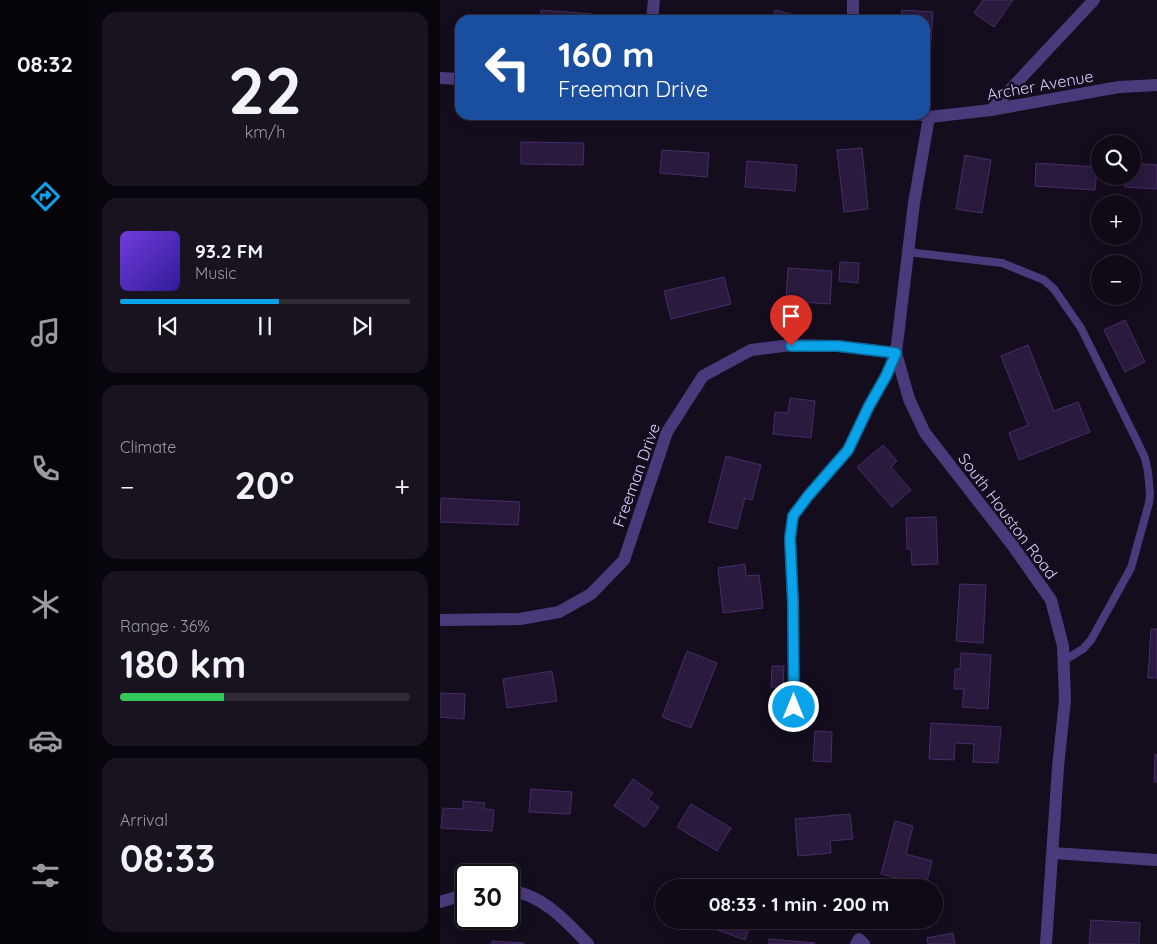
<!DOCTYPE html>
<html lang="en">
<head>
<meta charset="utf-8">
<style>
	:root { --surface:#0f0a16; --page:#18131f; --text:#f1f3f6; --muted:#9b9aa1; --line:#2f2b35; --accent:#0aa3ea }
	body { margin:0; font-family:Quicksand,sans-serif; background:var(--page); color:var(--text); height:100vh; display:flex; flex-direction:column; font-size:19px; white-space:nowrap }
	* { box-sizing:border-box; margin:0 }
	p { font-size:16px; color:var(--muted) }
	.icon { flex:none; width:28px; height:28px; fill:none; stroke:currentColor; stroke-width:2; stroke-linecap:round; stroke-linejoin:round }
	.map { position:relative; flex:1; overflow:hidden }
	.details { display:flex; flex-direction:column; gap:12px; padding:12px; background:#08060c; width:350px }
	.details>* { flex:none }
	.guide { position:absolute; left:15px; top:15px; width:475px; height:105px; border-radius:15px; box-shadow:0 2px 12px #0003,0 0 0 1px var(--line); background:#1a4fa0; color:#fff; overflow:hidden }
	.fabs { position:absolute; left:651px; top:135px; display:grid; gap:10px }
	.fabs a { display:grid; place-items:center; width:50px; height:50px; border-radius:50%; background:var(--surface); box-shadow:0 2px 12px #0003,0 0 0 1px var(--line); font-size:25px }
	.speed { position:absolute; left:15px; top:864px; display:flex; gap:10px; font-size:25px; font-weight:700; text-align:center }
	.speed>* { display:grid; place-content:center; width:65px; height:65px; border-radius:50%; background:var(--surface); box-shadow:0 2px 12px #0003,0 0 0 1px var(--line); line-height:1 }
	.speed .limit { border:2px solid #111; border-radius:8px; background:#fff; color:#111 }
	.pin { position:absolute; display:grid; place-items:center; width:42px; height:42px; color:#fff; margin:-51px -21px; border-radius:50% 50% 50% 0; rotate:-45deg; box-shadow:0 0 5px #0007 }
	.pin .icon { rotate:45deg }
	.me { position:absolute; width:55px; margin:-28px; rotate:0deg; stroke-linejoin:round; filter:drop-shadow(0 0 4px #0008) }
	.turn { display:flex; align-items:center; gap:18px; height:105px; padding:0 20px; font-size:22px }
	.turn .icon { width:65px; height:65px; stroke-width:2.5 }
	.turn b { display:block; font-size:35px; line-height:42px }
	.big { font-size:38px; font-weight:800; line-height:1.1 }
	.details .widget { flex:1; display:flex; flex-direction:column; justify-content:center; gap:8px; min-width:0; padding:0 18px; border-radius:15px; background:var(--page) }
	.details .dial { align-items:center; gap:0 }
	.dial b { font-size:65px; line-height:1 }
	.song { display:flex; align-items:center; gap:15px }
	.cover { width:60px; height:60px; border-radius:8px; background:linear-gradient(135deg,hsl(260 70% 55%),hsl(250 70% 35%)) }
	.played { height:5px; border-radius:2px; background:linear-gradient(90deg,var(--accent) 55%,var(--line) 55%) }
	.keys { display:flex; justify-content:space-around; direction:ltr }
	.heat { display:flex; justify-content:space-between; align-items:center; font-size:28px; direction:ltr }
	.charge { height:8px; border-radius:4px; background:linear-gradient(90deg,#34c759 36%,var(--line) 0) }
	.trip { position:absolute; left:215px; top:879px; width:288px; height:50px; border-radius:25px; background:var(--surface); box-shadow:0 2px 12px #0003,0 0 0 1px var(--line); font-weight:800; line-height:50px; text-align:center }
	main { display:flex; flex:1; min-height:0 }
	.menu { display:flex; flex-direction:column; width:90px; justify-content:space-around; align-items:center; background:#060409; color:var(--muted) }
	.menu .icon { width:35px; height:35px }
	.menu .selected { color:var(--accent) }
	.menu b { font-size:22px; color:var(--text) }
	.map>svg:first-child { display:block }
	.building { fill:#291a3e; stroke:#462d69 }
	.lines { fill:none; stroke-linecap:round; stroke-linejoin:round }
	.service { stroke:#4b3a7b; stroke-width:8 }
	.minor { stroke:#4b3a7b; stroke-width:12 }
	.route-casing { stroke:#066a98; stroke-width:12 }
	.route { stroke:#0aa3ea; stroke-width:9 }
	.labels { text-anchor:middle; dominant-baseline:central; stroke-width:5; stroke-linejoin:round; paint-order:stroke }
	.street-label { font-size:16px; fill:#dcccfd; stroke:#140d1e }
</style>
</head>
<body>
<main>
<nav class="menu">
<b>08:32</b>
<svg class="icon selected" aria-label="directions" viewBox="0 0 24 24"><path d="M12 3l9 9-9 9-9-9zM9 14v-3h6M13 9l2 2-2 2"/></svg>
<svg class="icon" aria-label="music" viewBox="0 0 24 24"><path d="M9 18V5l10-2v13"/><circle cx="6" cy="18" r="3"/><circle cx="16" cy="16" r="3"/></svg>
<svg class="icon" aria-label="phone" viewBox="0 0 24 24"><path d="M5 4h4l2 5-3 2q2 4 5 5l2-3 5 2v4C11 20 4 13 5 4z"/></svg>
<svg class="icon" aria-label="climate" viewBox="0 0 24 24"><path d="M12 3v18M4 7l16 10M4 17L20 7"/></svg>
<svg class="icon" aria-label="car" viewBox="0 0 24 24"><path d="M5 17H2v-5l4-1 3-4h7l3 4 3 1v5h-3M9 17h6M6 11h13"/><circle cx="7" cy="17" r="2"/><circle cx="17" cy="17" r="2"/></svg>
<svg class="icon" aria-label="filters" viewBox="0 0 24 24"><path d="M4 7h16M4 17h16"/><circle cx="9" cy="7" r="2"/><circle cx="15" cy="17" r="2"/></svg>
</nav>
<section class="details">
<div class="widget dial"><b>22</b><p>km/h</p></div>
<div class="widget">
<div class="song"><i class="cover"></i><div><b>93.2 FM</b><p>Music</p></div></div>
<div class="played"></div>
<div class="keys"><svg class="icon" aria-label="previous" viewBox="0 0 24 24"><path d="M18 5L8 12l10 7zM5 5v14"/></svg><svg class="icon" aria-label="pause" viewBox="0 0 24 24"><path d="M8 5v14M16 5v14"/></svg><svg class="icon" aria-label="next" viewBox="0 0 24 24"><path d="M6 5l10 7-10 7zM19 5v14"/></svg></div>
</div>
<div class="widget"><p>Climate</p>
<div class="heat"><a>−</a><b class="big">20°</b><a>+</a></div>
</div>
<div class="widget"><p>Range · 36%</p><b class="big">180 km</b><div class="charge"></div></div>
<div class="widget"><p>Arrival</p><b class="big">08:33</b></div>
</section>
<div class="map">
<svg width="717" height="944" viewBox="0 0 717 944">
	<rect width="100%" height="100%" fill="#140d1e"/>
	<path class="building" d="M543 0H573L554 27 534 13Z
		M101 10 176 16 175 20H101Z
		M335 10 362 17 361 20H332Z
		M462 10 493 12 489 68H485V20H461Z
		M81 142 144 143 143 165 81 164Z
		M422 148 428 209 404 212 397 150Z
		M222 150 269 153 267 177 220 173Z
		M525 155 551 160 542 213 516 209Z
		M307 161 357 165 355 191 305 187Z
		M596 163 657 167 655 190 595 186Z
		M692 163 717 165V189L685 187 686 176H692Z
		M400 262 419 263 418 283 399 281Z
		M348 268 392 271 390 304 346 301Z
		M284 277 291 304 231 319 224 291Z
		M685 320 705 362 685 372 664 330Z
		M588 345 614 411 638 402 650 432 579 460 569 433 588 425 561 356Z
		M350 398 375 401 371 438 333 434 335 412 348 413Z
		M443 445 457 461 451 467 471 490 452 507 417 467Z
		M286 456 321 465 312 500 305 498 297 529 269 522Z
		M1 498 80 502 78 525 0 522Z
		M496 517 498 564 472 565 471 549H467L466 518Z
		M305 564 306 576 319 575 323 608 283 613 278 568Z
		M520 584 546 585 543 643 516 641Z
		M711 629H717V678H708Z
		M247 651 277 663 251 728 222 717Z
		M521 653 551 655 548 709 522 707 524 689H514L515 669H520Z
		M332 666H344L343 688 331 687Z
		M112 671 117 701 67 708 63 679Z
		M0 693 25 694 24 719 0 717Z
		M491 723 561 727 558 763 533 762 534 744 515 743 514 760 489 759Z
		M375 731 392 732 391 762 373 761Z
		M715 754 717 755V782H714Z
		M193 779 213 793 208 799 219 807 205 827 174 806Z
		M91 789 132 792 130 814 89 812Z
		M23 801 45 803 44 809 54 810 52 831 1 828 3 808 23 809Z
		M251 804 291 828 277 851 237 827Z
		M410 814 413 839 390 841 391 853 358 856 355 819Z
		M455 821 473 826 466 854 492 861 486 886 441 874Z
		M260 920H312L305 940 259 923Z
		M327 920H339L335 928 325 923Z
		M651 920 700 923 699 944H649Z
		M513 933 515 944H488L487 938Z
		M329 939 375 943 374 944H329Z
		M52 941 84 943V944H52Z"/>
	<g class="lines">
		<path class="service" d="M468 252 562 263 604 280 614 289 641 328 697 441 705 458 708 472 710 494 709 503 691 568 651 640 643 649 623 661"/>
		<path class="minor" d="M413 0V20
			M212 20 214 0
			M0 78 20 79
			M551 110 654 0
			M482 115 489 117 551 110 679 87 717 85
			M489 117 474 203 456 353 469 399 485 433 573 546 611 600 623 646 625 700 618 767 606 944
			M0 620 80 619 119 612 151 594 184 560 227 432 263 376 311 350 351 345 398 346 456 353 446 376 429 406 408 450 368 496 353 516 350 538 353 603 354 707
			M613 853 717 860
			M69 891C101 893 127 922 148 944
			M0 902 26 894
			M416 944 419 939 424 944"/>
	</g>
	<g class="lines">
		<g class="route-casing">
			<path id="route" d="M351 346H398L456 353 446 376 429 406 408 450 368 496 353 516 350 538 353 603 354 707"/>
		</g>
		<use href="#route" class="route"/>
	</g>
	<g class="labels">
		<g class="street-label">
			<text transform="translate(600 85) rotate(-10)">Archer Avenue</text>
			<text transform="translate(196 475) rotate(-70)">Freeman Drive</text>
			<text transform="translate(568 516) rotate(53)">South Houston Road</text>
		</g>
	</g>
</svg>
<div class="fabs">
<a><svg class="icon" aria-label="search" viewBox="0 0 24 24"><circle cx="10" cy="10" r="6"/><path d="M15 15l6 6"/></svg></a>
<a>+</a>
<a>−</a>
</div>
<div class="speed"><div class="limit">30</div></div>
<div class="pin" style="left:351px;top:346px;background:#d93025"><svg class="icon" aria-label="arrive" viewBox="0 0 24 24"><path d="M6 21V4h12l-3 4 3 4H6"/></svg></div>
<svg class="me" style="left:354px;top:707px" viewBox="-20 -20 40 40"><circle r="17" fill="#0aa3ea" stroke="#fff" stroke-width="3"/><path d="M0-11L8 9 0 5-8 9z" fill="#fff"/></svg>
<div class="trip">08:33 · 1 min · 200 m</div>
<div class="guide">
<div class="turn"><svg class="icon" aria-label="left" viewBox="0 0 24 24"><path d="M17 20v-9H6M10 6l-5 5 5 5"/></svg><div><b>160 m</b>Freeman Drive</div></div>
</div>
</div>
</main>
</body>
</html>
